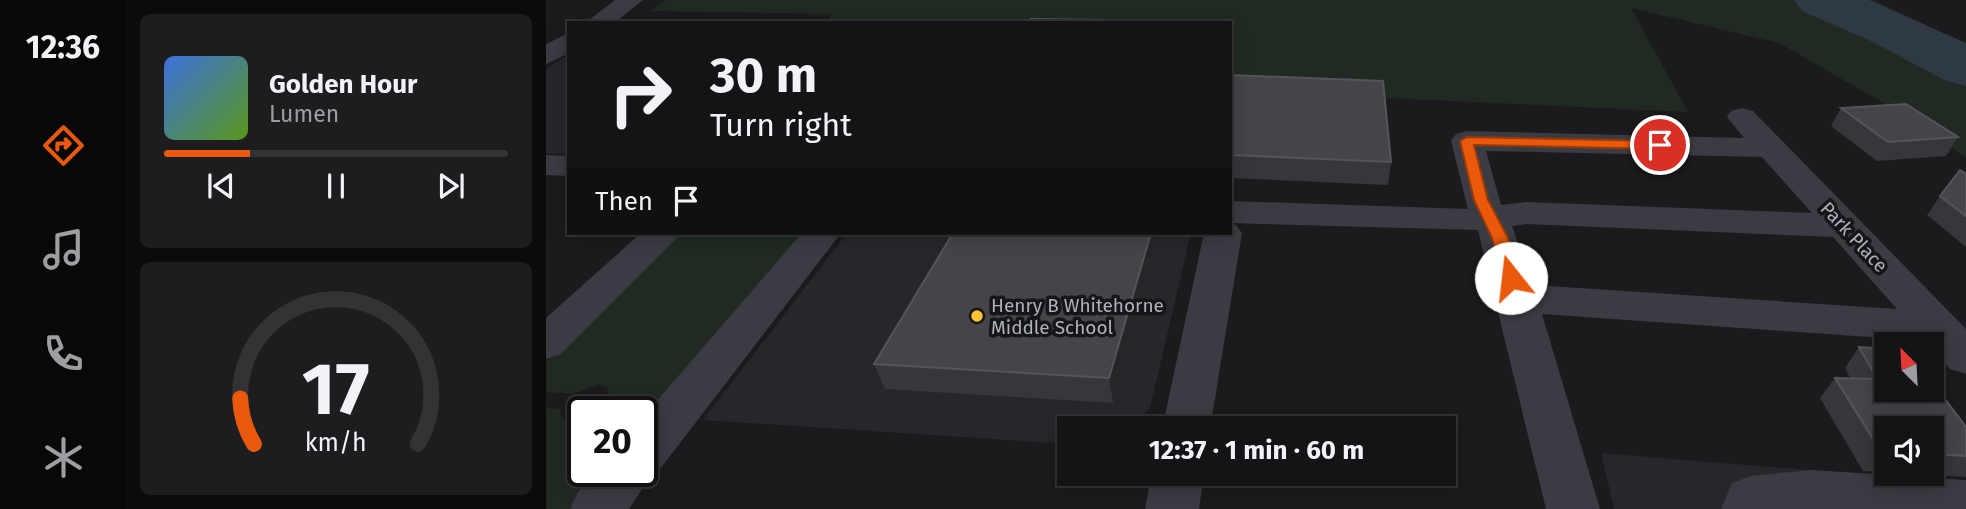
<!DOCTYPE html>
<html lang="en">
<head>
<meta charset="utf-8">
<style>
	:root { --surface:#141416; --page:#1d1d1f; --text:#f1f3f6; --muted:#9d9ea1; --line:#333335; --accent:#ea580c }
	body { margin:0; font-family:"Fira Sans",sans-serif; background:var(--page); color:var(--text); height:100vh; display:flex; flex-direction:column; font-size:26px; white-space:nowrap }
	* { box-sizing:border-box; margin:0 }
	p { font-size:23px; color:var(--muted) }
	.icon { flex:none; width:38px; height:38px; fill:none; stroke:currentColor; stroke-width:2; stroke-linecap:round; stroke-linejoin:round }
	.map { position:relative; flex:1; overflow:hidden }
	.drawer { display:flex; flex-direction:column; gap:14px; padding:14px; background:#0b0b0c; width:420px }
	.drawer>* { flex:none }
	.top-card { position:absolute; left:21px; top:21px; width:665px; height:214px; border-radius:0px; box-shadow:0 4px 18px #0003,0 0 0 2px var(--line); background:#141416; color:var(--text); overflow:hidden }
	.needle { width:46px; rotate:336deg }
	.buttons { position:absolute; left:1328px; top:332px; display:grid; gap:14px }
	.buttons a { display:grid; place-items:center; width:70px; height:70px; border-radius:0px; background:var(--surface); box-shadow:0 4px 18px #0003,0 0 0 2px var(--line); font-size:35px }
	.speed { position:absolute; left:21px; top:396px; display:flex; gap:14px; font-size:35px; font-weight:700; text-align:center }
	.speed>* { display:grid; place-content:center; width:91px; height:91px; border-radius:50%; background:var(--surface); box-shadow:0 4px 18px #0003,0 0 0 2px var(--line); line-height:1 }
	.speed .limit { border:4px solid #111; border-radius:10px; background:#fff; color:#111 }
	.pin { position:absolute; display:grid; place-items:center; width:60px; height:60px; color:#fff; margin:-30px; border:4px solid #fff; border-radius:50%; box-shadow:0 2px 7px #0007 }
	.me { position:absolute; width:77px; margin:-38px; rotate:344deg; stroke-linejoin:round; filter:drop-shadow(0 0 5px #0008) }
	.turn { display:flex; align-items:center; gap:24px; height:147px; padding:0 28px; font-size:32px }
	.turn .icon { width:91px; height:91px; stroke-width:2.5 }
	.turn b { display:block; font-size:49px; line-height:60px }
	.then { display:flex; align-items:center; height:66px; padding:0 28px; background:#0003; gap:14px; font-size:26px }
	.drawer .tile { flex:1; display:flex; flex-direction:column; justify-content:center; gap:10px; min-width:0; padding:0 24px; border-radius:10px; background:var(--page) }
	.drawer .dial { align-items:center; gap:0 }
	.dial svg { height:182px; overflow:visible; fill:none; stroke:var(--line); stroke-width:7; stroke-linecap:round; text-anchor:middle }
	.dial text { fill:var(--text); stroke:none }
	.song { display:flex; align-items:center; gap:21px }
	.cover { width:84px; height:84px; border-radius:10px; background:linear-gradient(135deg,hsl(220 70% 55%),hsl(90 70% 35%)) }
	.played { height:7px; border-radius:4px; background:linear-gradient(90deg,var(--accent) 25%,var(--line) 25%) }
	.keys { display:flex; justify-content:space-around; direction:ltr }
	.trip { position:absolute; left:511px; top:416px; width:399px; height:70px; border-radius:0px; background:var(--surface); box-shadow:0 4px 18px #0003,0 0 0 2px var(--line); font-weight:700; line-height:70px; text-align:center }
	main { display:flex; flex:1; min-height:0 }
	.menu { display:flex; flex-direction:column; width:126px; justify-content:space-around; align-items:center; background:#080809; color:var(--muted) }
	.menu .icon { width:49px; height:49px }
	.menu .on { color:var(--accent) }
	.menu b { font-size:32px; color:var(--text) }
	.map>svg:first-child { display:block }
	.built { fill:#27272b }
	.green { fill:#202922 }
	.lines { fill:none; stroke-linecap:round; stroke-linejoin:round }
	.river { fill:#2f3943; fill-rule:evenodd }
	.minor { fill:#3b3c43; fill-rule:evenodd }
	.wall { fill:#37373b }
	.shaded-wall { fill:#262629 }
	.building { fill:#444449; stroke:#54555b; stroke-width:2 }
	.route { fill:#ea580c; stroke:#983908; stroke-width:2 }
	.poi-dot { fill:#fec332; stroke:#161619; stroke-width:2.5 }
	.labels { text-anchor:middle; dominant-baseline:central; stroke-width:7; stroke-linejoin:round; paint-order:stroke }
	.street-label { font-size:19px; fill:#adb1bd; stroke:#161619 }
	.poi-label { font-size:19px; fill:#adb1bd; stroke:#161619; text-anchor:start }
</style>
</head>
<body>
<main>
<nav class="menu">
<b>12:36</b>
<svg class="icon on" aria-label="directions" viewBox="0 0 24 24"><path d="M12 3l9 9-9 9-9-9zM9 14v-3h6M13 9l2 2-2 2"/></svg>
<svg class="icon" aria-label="music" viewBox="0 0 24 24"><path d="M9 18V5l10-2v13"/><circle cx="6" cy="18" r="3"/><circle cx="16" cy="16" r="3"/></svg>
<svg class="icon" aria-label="phone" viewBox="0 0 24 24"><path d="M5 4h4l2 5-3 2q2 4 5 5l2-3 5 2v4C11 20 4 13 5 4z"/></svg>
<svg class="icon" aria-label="climate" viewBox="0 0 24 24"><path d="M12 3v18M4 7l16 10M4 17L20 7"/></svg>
</nav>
<section class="drawer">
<div class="tile">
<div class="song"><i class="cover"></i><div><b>Golden Hour</b><p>Lumen</p></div></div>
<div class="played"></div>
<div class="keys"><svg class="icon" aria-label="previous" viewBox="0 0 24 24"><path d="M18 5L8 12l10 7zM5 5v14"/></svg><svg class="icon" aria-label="pause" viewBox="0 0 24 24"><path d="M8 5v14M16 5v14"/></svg><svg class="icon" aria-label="next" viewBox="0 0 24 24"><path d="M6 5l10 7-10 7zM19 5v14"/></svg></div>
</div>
<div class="tile dial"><svg viewBox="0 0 100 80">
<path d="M14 69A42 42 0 1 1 86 69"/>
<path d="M14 69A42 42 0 0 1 8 49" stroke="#ea580c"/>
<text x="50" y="56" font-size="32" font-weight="700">17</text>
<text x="50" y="72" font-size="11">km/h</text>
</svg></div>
</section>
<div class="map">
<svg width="1420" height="509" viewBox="0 0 1420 509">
	<rect width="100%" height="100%" fill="#1b1b1d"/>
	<path class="built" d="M23 54V154L0 153V69Z
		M301 233H645L604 408 584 429H523V444L157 420Z
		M1055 453 1420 483V509H1068Z"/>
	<path class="green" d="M120 0H1328L1420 45V158L1367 120 1233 43 1085 8 1142 112 684 91V23L283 21 285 14 104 11Z
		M132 233H239L255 237 122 397H63L62 388 53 385 26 394 0 392V361Z
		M0 408 15 409V416L22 420 37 417V471H61L29 509H0Z"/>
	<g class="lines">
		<path class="river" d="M1248 0H1323L1420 43V86L1398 80 1329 43 1256 11Z"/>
		<path class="minor" d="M69 0H97L68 23H39Z
			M23 33V53L0 64V44Z
			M1196 108 1207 111 1420 329V374L1404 369 1380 341 996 314 1054 509H1000L932 230 684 223V201L922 209 905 141 910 134 921 131 1198 138 1181 117 1185 111ZM940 151 1216 157 1266 213 981 202 955 205ZM981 224 1287 237 1351 309 987 285 966 226Z
			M0 155 23 156V176L0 175Z
			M684 223 690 225 696 233 664 429H616L658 233H684Z
			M95 233H136L15 354 0 359V318Z
			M256 233H295L114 469 108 471 83 509H24L32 492 51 471H96V418Z
			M1266 470 1420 480V509H1175L1186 483 1205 476Z
			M606 474H658L653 509H599Z"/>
	</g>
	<path class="wall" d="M684 75 845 162 842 185 684 178Z
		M1295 108 1412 137 1400 156 1331 161 1285 126Z
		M1420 174V247L1381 215 1394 196Z
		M614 233 567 403 339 389 328 364Z
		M1313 347 1420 427V477L1372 474H1386V429H1340V472L1317 471 1274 398 1289 378H1304L1299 368Z"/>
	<path class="shaded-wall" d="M605 233H614L567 403 563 378Z"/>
	<path class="building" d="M485 19 647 21 646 23H483Z
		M684 75 837 81 845 162 684 155Z
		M1360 104 1412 137 1342 142 1295 108Z
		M1414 170 1420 174V216L1394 196Z
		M407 233H605L563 378 328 364Z
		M1313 347 1340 349V390H1386V382L1420 427V456L1386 454V429H1340V451L1334 450 1289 378 1331 379Z"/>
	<path class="route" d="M921 137 1114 141 1121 145 1114 149 928 145 942 200 962 238 974 278 965 284 957 278 946 238 928 200 914 141Z"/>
	<circle class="poi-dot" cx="431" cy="316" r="7"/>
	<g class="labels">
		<g class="street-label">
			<text transform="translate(1308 237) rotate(47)">Park Place</text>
		</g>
		<g class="poi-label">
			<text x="445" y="305">Henry B Whitehorne<tspan x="445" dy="22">Middle School</tspan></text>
		</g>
	</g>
</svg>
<div class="buttons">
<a><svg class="needle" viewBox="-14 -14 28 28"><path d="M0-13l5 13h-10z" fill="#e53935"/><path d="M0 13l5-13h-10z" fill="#9d9ea1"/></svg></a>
<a><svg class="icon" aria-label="sound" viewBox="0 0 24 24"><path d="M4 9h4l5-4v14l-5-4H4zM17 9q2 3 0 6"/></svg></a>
</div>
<div class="speed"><div class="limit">20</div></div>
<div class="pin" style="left:1114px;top:145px;background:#d93025"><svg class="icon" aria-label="arrive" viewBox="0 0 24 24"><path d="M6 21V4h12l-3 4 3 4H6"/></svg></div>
<svg class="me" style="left:965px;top:278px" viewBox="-20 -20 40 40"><circle r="19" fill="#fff"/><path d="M0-13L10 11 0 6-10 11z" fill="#ea580c"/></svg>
<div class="trip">12:37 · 1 min · 60 m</div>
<div class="top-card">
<div class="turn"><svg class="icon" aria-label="right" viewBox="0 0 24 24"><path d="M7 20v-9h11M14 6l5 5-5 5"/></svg><div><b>30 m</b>Turn right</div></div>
<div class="then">Then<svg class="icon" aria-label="arrive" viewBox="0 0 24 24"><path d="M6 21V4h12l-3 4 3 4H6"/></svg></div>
</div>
</div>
</main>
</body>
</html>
